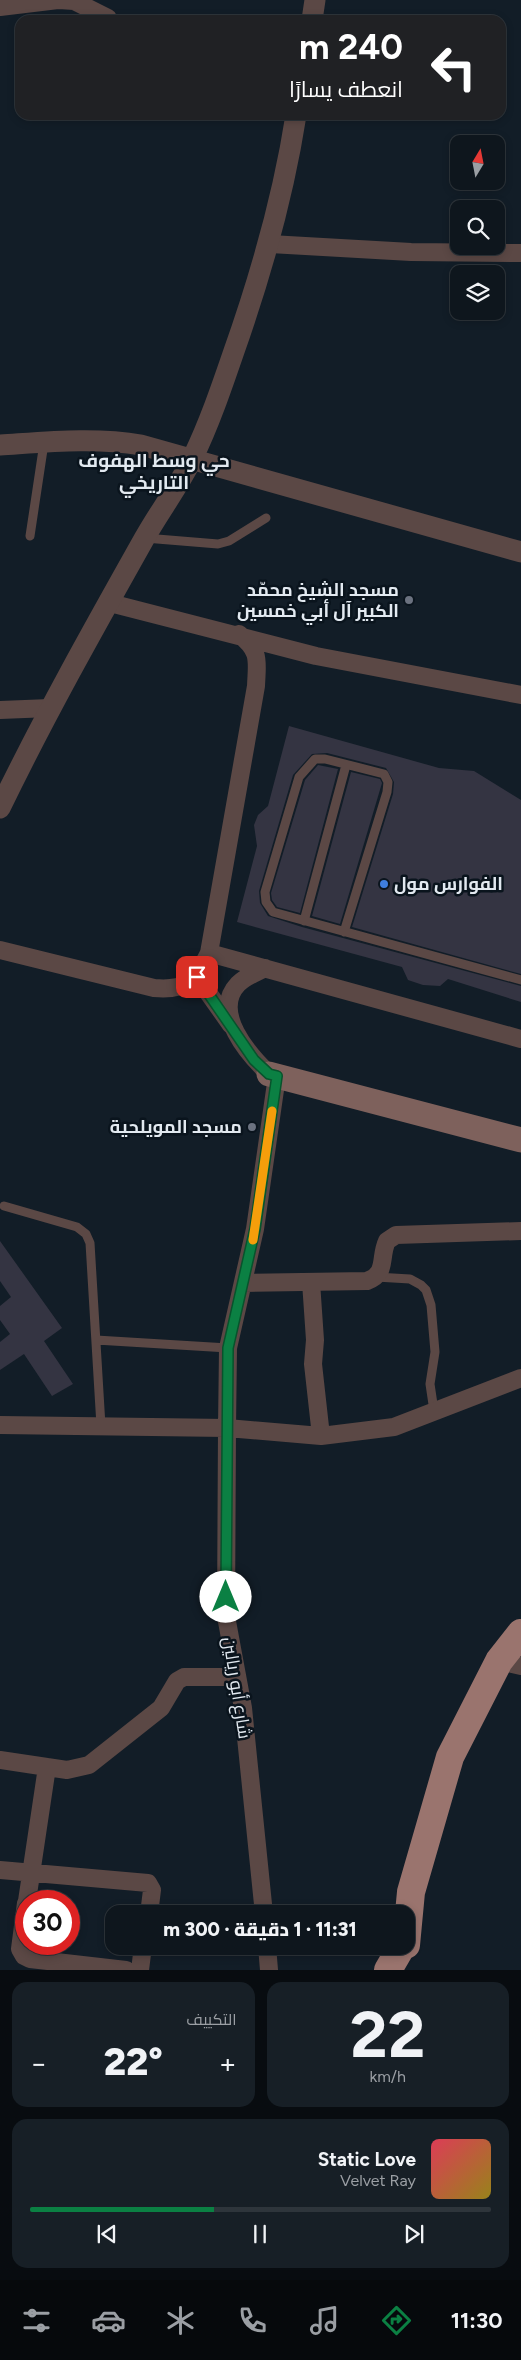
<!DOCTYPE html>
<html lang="ar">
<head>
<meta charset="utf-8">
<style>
	:root { --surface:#0e161d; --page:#171f26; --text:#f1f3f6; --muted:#9b9fa4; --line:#2e353b; --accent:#0b8043 }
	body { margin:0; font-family:Figtree,Cairo,sans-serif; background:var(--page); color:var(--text); direction:rtl; height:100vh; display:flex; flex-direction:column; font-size:19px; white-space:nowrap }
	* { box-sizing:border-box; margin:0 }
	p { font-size:16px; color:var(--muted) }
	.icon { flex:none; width:28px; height:28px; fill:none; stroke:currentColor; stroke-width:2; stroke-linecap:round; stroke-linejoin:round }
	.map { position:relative; height:1970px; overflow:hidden; direction:ltr }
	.drawer { display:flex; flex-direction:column; gap:12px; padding:12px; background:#080c10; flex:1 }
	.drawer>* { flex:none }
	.guide { position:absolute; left:15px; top:15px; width:491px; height:105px; border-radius:15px; box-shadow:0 2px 8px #0003,0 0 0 1px var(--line); direction:rtl; background:#202124; color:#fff; overflow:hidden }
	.needle { width:32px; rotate:10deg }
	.buttons { position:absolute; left:450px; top:135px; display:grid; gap:10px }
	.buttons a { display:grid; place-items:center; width:55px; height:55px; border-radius:10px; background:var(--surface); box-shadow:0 2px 8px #0003,0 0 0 1px var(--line); font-size:25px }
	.speed { position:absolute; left:15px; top:1890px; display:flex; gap:10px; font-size:25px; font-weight:700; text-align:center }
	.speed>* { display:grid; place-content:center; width:65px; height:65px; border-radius:50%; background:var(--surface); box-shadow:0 2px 8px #0003,0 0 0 1px var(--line); line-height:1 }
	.speed .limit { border:8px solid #d22; background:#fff; color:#111 }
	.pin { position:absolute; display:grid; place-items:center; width:42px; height:42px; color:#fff; margin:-21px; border-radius:10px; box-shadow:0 2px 8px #0006 }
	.me { position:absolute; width:55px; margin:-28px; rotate:0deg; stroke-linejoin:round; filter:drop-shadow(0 0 4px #0008) }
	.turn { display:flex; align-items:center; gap:18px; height:105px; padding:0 20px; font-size:22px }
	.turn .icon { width:65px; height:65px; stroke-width:2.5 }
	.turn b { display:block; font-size:35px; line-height:42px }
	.big { font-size:38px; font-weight:800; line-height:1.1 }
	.drawer .widget { flex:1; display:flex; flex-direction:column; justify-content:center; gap:8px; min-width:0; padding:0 18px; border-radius:15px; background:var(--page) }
	.drawer .dial { align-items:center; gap:0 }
	.dial b { font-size:65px; line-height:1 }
	.song { display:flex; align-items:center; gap:15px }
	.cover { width:60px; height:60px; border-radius:8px; background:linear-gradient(135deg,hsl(350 70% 55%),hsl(50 70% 35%)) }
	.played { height:5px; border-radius:2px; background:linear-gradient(90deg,var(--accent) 40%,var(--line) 40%) }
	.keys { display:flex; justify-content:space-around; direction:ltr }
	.heat { display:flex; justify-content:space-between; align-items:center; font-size:28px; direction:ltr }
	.drawer .tiles { flex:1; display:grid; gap:12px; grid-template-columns:1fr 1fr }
	.widget:last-child { grid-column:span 2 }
	.trip { position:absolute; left:105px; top:1905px; width:310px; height:50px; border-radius:15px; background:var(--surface); box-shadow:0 2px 8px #0003,0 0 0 1px var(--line); font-weight:800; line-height:50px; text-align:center; direction:rtl }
	.menu { display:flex; height:80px; justify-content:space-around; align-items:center; background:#06090c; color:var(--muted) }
	.menu .icon { width:35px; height:35px }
	.menu .on { color:var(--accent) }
	.menu b { font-size:22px; color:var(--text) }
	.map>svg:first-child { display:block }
	.building { fill:#343442 }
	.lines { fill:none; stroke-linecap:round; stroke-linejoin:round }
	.service { stroke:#5b4845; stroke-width:9 }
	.minor { stroke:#5b4845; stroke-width:18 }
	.tertiary { stroke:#5b4845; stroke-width:21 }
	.secondary { stroke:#7e615c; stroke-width:25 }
	.primary { stroke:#9a746e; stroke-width:28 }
	.route-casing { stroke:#07532c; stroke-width:12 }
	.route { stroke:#0b8043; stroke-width:9 }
	.slow { stroke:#f59e0b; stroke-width:9 }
	.worship-dot { fill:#6b7280; stroke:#0a141d; stroke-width:2 }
	.shop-dot { fill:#3f7fe0; stroke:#0a141d; stroke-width:2 }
	.labels { text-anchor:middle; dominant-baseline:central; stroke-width:5; stroke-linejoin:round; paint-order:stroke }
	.poi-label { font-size:18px; font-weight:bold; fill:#e2e9f0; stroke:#0a141d; text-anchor:end }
	.street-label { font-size:18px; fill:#e2e9f0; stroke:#0a141d }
	.neighbourhood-label { font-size:19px; font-weight:bold; fill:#e2e9f0; stroke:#0a141d }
</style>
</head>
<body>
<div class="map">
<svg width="521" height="1970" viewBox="0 0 521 1970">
	<rect width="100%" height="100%" fill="#121d27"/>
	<path class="building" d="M289 726 439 768 474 771 521 800V974L352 927 393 794 394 782 386 768 327 753 312 754 293 775 259 891 260 903 268 916 302 927 521 986V1002L448 979 440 986 423 985 408 980 402 967 237 922 257 846 254 825 258 815 268 806Z
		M318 765 338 769 300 913 277 907 272 900 271 893 305 780Z
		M351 772 380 779 382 783 340 924 312 916Z
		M0 1241 62 1328 44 1341 73 1384 52 1396 24 1354 0 1370V1342L10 1334 0 1320V1306L11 1297 0 1281Z"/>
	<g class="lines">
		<path class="service" d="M30 536 44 443
			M145 538 218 544 229 541 266 518
			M304 921 346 765
			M344 932 387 792 388 782 384 774 325 759H315L299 777 265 892 266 902 273 912 521 980
			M4 1206 77 1227 86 1234 90 1243 101 1426
			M376 1277 410 1279 421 1285 426 1290 431 1305 435 1352 430 1384 434 1411
			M96 1340 228 1348"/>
		<path class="minor" d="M59 0 74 1 108 18
			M0 7 58 0
			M270 244 411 252 521 253
			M110 603 316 656 521 695
			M239 634C261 652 257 660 256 686L209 953 521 1039
			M0 710 50 708
			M0 950 154 988C187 991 195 981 209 953
			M265 968C256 973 246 976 238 984 211 1012 249 1055 269 1074
			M197 977 231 1025
			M311 1282 315 1340 313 1364 321 1436
			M244 1283 367 1281C388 1273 379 1258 387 1241L396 1235 521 1231
			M0 1425 227 1428 321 1436 394 1427 521 1378
			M499 1661 521 1666
			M0 1760 67 1770 89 1765 161 1708 177 1681 184 1677H237
			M0 1870 148 1883 152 1890 149 1914
			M27 1901 47 1767
			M26 1903 20 1949 24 1956 30 1959 126 1970
			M264 1914 243 1708 226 1616 227 1428 228 1348 255 1229 277 1076
			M267 1946 269 1970
			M140 1970 143 1946"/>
		<path class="tertiary" d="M312 20 315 0
			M0 445C47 442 95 437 141 445L521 552
			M0 808C44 717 94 628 144 539 159 512 179 486 193 457 209 424 221 389 233 354 261 275 283 199 296 115"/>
		<path class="secondary" d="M269 1074 521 1140"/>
		<path class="primary" d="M406 1945 411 1892 450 1757 499 1661 521 1633
			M388 1970 402 1946"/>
	</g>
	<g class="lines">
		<g class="route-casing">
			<path id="route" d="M197 977 254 1060 269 1074 277 1076 255 1229 228 1348 226 1597"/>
		</g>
		<use href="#route" class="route"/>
		<path class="slow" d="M253 1240 272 1111"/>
	</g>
	<g class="worship-dot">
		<circle cx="409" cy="600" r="5"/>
		<circle cx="252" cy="1127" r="5"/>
	</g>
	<circle class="shop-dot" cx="384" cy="884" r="5"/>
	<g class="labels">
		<g class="poi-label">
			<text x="399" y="590">مسجد الشيخ محمّد<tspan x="399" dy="21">الكبير آل أبي خمسين</tspan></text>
			<text x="394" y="884" text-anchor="start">الفوارس مول</text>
			<text x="242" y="1127">مسجد المويلحية</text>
		</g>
		<g class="street-label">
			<text transform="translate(237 1688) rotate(81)">شارع أبو ريالين</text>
		</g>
		<g class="neighbourhood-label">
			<text x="154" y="460">حي وسط الهفوف<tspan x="154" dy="22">التاريخي</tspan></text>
		</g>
	</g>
</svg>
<div class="buttons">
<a><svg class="needle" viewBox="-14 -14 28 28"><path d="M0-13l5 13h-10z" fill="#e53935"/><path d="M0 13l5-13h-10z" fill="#9b9fa4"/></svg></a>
<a><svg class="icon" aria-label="search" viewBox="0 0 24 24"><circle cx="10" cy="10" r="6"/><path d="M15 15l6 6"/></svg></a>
<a><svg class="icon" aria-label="layers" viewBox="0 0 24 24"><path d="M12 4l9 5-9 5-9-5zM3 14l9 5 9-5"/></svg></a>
</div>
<div class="speed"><div class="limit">30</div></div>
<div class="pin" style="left:197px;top:977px;background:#d93025"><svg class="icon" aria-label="arrive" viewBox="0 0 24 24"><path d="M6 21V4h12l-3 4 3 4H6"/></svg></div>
<svg class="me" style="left:226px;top:1597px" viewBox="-20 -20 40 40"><circle r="19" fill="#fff"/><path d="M0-13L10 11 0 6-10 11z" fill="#0b8043"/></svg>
<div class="trip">11:31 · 1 دقيقة · 300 m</div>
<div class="guide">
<div class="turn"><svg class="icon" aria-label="left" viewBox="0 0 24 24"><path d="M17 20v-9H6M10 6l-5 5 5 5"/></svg><div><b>240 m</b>انعطف يسارًا</div></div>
</div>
</div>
<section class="drawer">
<div class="tiles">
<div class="widget dial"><b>22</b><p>km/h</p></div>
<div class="widget"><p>التكييف</p>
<div class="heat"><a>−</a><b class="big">22°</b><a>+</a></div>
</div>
<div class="widget">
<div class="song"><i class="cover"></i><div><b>Static Love</b><p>Velvet Ray</p></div></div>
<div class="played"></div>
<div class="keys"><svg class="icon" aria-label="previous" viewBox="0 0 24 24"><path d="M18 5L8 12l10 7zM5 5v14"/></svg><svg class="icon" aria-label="pause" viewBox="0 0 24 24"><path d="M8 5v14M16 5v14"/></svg><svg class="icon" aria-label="next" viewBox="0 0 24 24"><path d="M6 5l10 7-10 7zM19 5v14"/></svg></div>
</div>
</div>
</section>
<nav class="menu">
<b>11:30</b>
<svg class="icon on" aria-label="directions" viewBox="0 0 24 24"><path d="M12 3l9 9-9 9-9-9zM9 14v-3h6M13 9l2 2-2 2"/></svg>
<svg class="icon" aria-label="music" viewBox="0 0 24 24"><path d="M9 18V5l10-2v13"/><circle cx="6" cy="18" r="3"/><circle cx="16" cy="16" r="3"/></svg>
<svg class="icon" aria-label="phone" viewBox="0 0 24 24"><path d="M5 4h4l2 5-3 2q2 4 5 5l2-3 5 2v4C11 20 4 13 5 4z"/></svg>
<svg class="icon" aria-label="climate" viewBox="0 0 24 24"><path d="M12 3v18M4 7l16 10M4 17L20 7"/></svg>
<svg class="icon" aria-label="car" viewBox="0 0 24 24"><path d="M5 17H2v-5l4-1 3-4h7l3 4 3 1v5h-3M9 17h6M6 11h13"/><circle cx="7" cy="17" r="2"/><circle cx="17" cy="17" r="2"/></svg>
<svg class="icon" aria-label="filters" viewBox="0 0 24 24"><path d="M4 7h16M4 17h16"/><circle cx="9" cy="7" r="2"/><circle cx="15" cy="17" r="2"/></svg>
</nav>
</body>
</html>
